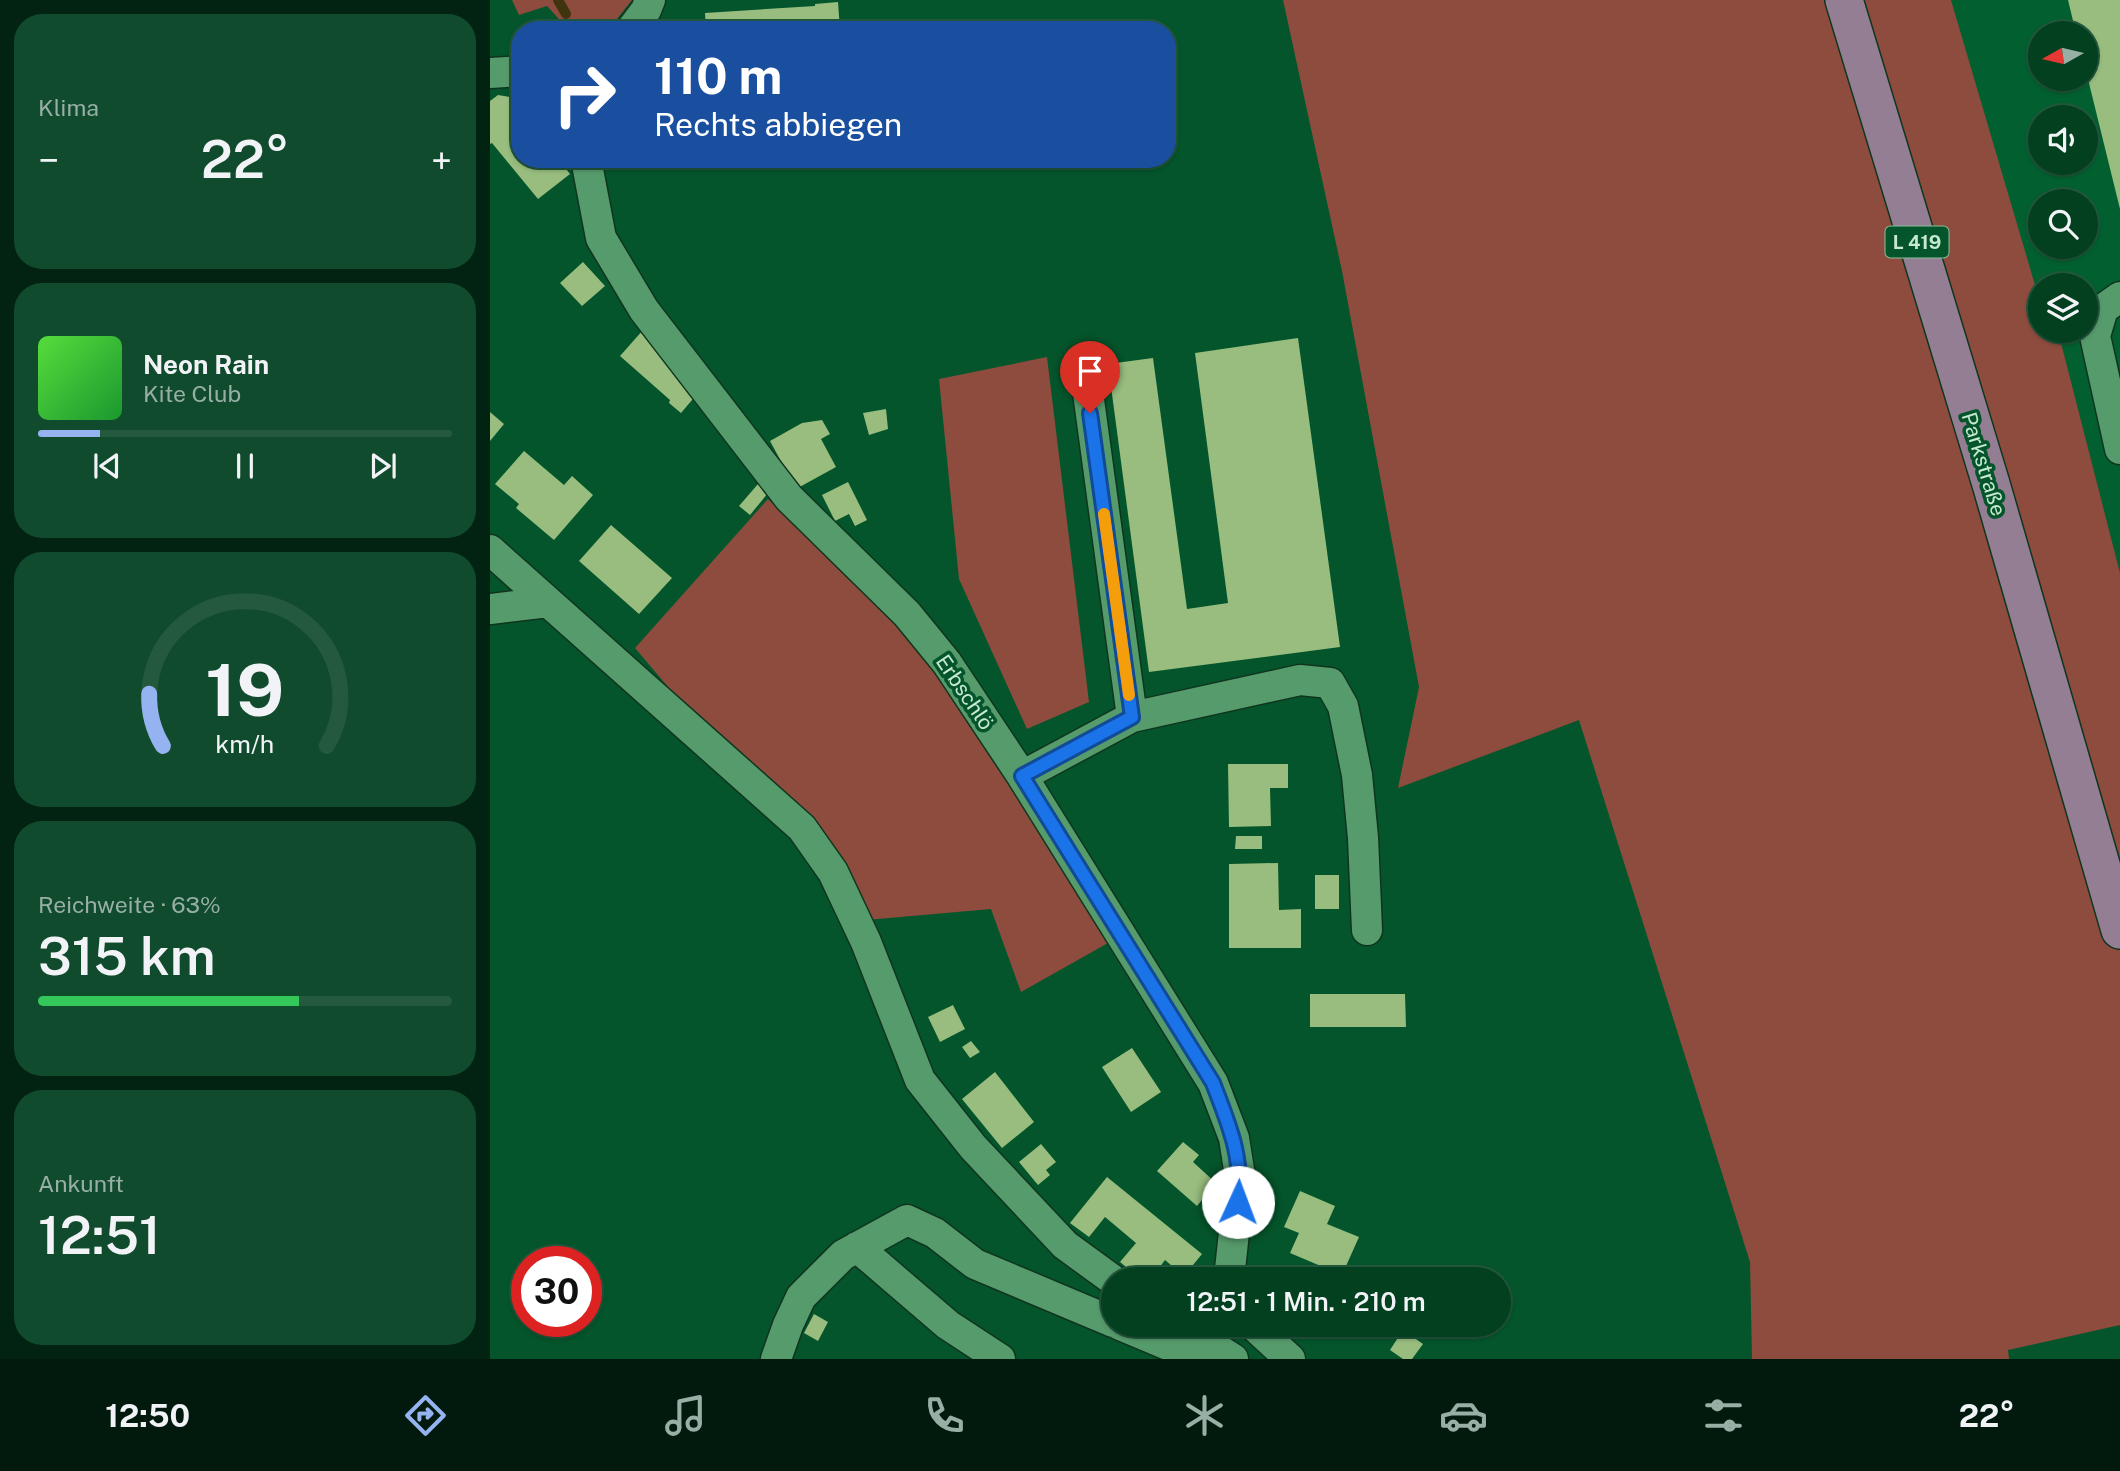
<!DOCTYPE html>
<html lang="de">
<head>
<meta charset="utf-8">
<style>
	:root { --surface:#034020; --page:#114b2d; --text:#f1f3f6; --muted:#97afa5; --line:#24593e; --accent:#95b2f1 }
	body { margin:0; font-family:"Public Sans",sans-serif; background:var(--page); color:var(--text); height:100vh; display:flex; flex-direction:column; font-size:26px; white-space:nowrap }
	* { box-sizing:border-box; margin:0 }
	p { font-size:23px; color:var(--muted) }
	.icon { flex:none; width:38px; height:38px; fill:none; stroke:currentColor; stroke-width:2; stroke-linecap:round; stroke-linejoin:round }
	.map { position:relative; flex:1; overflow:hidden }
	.drawer { display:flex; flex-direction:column; gap:14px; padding:14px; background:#022312; width:490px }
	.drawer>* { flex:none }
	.top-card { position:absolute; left:21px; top:21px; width:665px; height:147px; border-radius:28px; box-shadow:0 2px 5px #0004,0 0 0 2px var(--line); background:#1a4fa0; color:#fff; overflow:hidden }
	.needle { width:46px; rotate:262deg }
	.fabs { position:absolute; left:1538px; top:21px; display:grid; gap:14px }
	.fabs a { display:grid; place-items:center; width:70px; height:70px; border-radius:50%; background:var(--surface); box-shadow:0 2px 5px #0004,0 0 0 2px var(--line); font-size:35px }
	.speed { position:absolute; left:21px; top:1246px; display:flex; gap:14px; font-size:35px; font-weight:700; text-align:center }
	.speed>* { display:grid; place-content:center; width:91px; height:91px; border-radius:50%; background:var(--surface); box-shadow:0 2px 5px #0004,0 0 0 2px var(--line); line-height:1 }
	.speed .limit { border:10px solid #d22; background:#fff; color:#111 }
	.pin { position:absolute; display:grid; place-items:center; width:60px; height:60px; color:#fff; margin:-72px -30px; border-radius:50% 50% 50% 0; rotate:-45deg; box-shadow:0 0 7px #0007 }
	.pin .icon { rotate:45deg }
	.me { position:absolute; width:77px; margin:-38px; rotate:2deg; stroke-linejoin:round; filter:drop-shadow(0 0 5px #0008) }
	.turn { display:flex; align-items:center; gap:24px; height:147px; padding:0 28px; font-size:32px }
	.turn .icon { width:91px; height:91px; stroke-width:2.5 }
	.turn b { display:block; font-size:49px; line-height:60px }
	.big { font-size:52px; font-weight:600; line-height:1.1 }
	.drawer .card { flex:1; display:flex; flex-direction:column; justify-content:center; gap:10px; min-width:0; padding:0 24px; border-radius:28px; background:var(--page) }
	.drawer .dial { align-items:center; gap:0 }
	.dial svg { height:182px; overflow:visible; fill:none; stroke:var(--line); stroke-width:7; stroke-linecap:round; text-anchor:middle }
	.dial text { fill:var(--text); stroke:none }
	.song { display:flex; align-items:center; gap:21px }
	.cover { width:84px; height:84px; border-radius:10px; background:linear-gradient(135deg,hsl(110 70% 55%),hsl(130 70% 35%)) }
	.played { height:7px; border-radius:4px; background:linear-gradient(90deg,var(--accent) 15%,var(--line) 15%) }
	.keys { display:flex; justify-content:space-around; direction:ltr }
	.heat { display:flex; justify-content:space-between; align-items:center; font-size:38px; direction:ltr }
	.charge { height:10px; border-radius:5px; background:linear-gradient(90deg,#34c759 63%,var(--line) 0) }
	.trip { position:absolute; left:611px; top:1267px; width:410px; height:70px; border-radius:35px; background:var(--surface); box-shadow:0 2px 5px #0004,0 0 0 2px var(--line); font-weight:600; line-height:70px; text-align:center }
	.menu { display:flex; height:112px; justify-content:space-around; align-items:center; background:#011a0d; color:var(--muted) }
	.menu .icon { width:49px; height:49px }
	.menu .selected { color:var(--accent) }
	.menu b { font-size:32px; color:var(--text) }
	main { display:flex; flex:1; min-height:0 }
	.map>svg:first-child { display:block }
	.built { fill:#026030; fill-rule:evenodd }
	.green { fill:#8d4c3e }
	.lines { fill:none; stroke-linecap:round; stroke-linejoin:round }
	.stream { stroke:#3f340d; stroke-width:10 }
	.building { fill:#98bd7e }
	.minor-casing { stroke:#10351e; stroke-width:33 }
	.major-casing { stroke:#10351e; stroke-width:40 }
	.minor { stroke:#569b6c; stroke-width:30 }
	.major { stroke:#937e94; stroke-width:37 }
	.route-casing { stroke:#114b97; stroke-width:18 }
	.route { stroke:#1a73e8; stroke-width:12 }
	.slow { stroke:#f59e0b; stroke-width:12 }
	.labels { text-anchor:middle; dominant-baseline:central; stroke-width:7; stroke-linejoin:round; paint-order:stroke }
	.shield { fill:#04552b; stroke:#8cbd9e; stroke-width:2 }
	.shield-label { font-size:19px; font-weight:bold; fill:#c6e9cf }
	.street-label { font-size:21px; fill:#c6e9cf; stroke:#04552b }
</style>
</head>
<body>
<main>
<section class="drawer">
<div class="card"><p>Klima</p>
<div class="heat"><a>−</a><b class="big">22°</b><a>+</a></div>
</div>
<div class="card">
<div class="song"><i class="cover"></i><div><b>Neon Rain</b><p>Kite Club</p></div></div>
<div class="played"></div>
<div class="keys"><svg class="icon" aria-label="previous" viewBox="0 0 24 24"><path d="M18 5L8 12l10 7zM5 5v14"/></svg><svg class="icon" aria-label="pause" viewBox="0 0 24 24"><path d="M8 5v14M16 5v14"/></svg><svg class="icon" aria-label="next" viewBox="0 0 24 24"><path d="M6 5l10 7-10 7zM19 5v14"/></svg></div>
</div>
<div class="card dial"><svg viewBox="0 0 100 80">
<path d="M14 69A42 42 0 1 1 86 69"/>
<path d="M14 69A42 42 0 0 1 8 46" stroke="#95b2f1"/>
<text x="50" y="56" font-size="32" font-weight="700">19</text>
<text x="50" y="72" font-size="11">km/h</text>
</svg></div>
<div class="card"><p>Reichweite · 63%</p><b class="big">315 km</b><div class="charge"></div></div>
<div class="card"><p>Ankunft</p><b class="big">12:51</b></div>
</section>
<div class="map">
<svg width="1630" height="1359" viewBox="0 0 1630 1359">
	<rect width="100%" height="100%" fill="#04552b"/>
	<path class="built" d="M1461 0H1630V573L1568 331H1596V285H1550V302L1548 300ZM1550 33H1596V79H1550ZM1550 117H1596V163H1550ZM1550 201H1596V247H1550Z"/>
	<path class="green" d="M22 0H142L126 20 114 30H79L57 6 29 15Z
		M793 0H1461L1550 302V331H1568L1630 573V1325L1518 1350 1519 1359H1262L1260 1262 1089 720 908 788 929 687 852 271Z
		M557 357 599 702 537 729 469 579 449 379Z
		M278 499 406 624 488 723 618 943 531 992 501 909 376 920 145 648Z"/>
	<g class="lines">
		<path class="stream" d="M68 0 76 14"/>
	</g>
	<path class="building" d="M1578 0H1630V209L1596 71V33H1586Z
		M348 2 350 30H216L215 13 325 6V4Z
		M8 95 20 97 30 110V159H68L80 174 48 199 2 143 0 144V101Z
		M93 262 115 286 92 306 70 283Z
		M153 330 208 393 191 413 179 403 180 400 130 356Z
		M808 338 850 647 659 672 618 364 663 358 697 609 738 603 705 353Z
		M396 409 398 429 379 435 373 413Z
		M0 412 14 424 0 441Z
		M332 420 340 434 331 439 346 467 306 489 280 441 312 423Z
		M34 451 74 485 82 476 103 495 64 540 26 508 29 504 5 484Z
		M358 482 377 520 365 526 359 514 345 521 332 495Z
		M268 484 278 493 260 515 249 506Z
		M121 525 182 578 149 614 89 561Z
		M738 764H798V788H780L781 826 739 827Z
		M746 836H772V849H745Z
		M788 863 789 910 811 909V948H739V864Z
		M825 875H849V909H825Z
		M820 994H915L916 1027H820Z
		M463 1005 475 1029 450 1042 438 1017Z
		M481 1041 490 1052 480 1058 472 1047Z
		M642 1048 671 1092 641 1112 612 1067Z
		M505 1072 544 1122 512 1148 472 1099Z
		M693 1142 709 1155 703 1162 726 1183 707 1206 667 1171Z
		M551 1144 566 1162 556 1170 560 1175 548 1185 529 1162Z
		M617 1177 712 1254 694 1276 675 1260 669 1268 676 1273 671 1279H651L630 1262 646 1243 615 1217 599 1237 580 1223Z
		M810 1191 845 1206 837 1224 869 1237 852 1275 800 1253 809 1233 794 1227Z
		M324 1314 338 1322 328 1341 314 1333Z
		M913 1330 933 1344 922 1359H913L900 1350Z"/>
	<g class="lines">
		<g class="minor-casing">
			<path id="minor" d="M141 30 156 10 160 0
				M0 73 30 71
				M96 159 111 238 154 310 299 498 417 614 457 663 532 776 723 1083 744 1138 750 1176 739 1279
				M1630 297 1613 309 1605 336 1630 449
				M597 385 642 717
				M0 550 312 828 343 872 376 942 430 1080 483 1147 575 1245 623 1280
				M0 609 58 602
				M532 776 642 717 810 680 840 683 853 706 867 775 873 838 877 930
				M367 1247 458 1325 510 1359
				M630 1325 690 1350 720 1344
				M690 1325 743 1359
				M763 1325 800 1359
				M286 1359 298 1325 311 1297 353 1255 417 1220 445 1233 485 1264 623 1322"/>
		</g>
		<g class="major-casing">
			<path id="major" d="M1354 0 1501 484 1630 930"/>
		</g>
		<use href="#minor" class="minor"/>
		<use href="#major" class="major"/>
	</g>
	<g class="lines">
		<g class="route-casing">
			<path id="route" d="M600 413 642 717 532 776 723 1083C739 1125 753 1156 748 1202"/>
		</g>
		<use href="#route" class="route"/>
		<path class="slow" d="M614 514 639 695"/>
	</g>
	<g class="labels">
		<rect class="shield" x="1395.5" y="226.5" width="63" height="31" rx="5"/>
		<g class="shield-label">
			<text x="1427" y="242">L 419</text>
		</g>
		<g class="street-label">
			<text transform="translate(1494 464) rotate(73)">Parkstraße</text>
			<text transform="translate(475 692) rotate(56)">Erbschlö</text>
		</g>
	</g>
</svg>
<div class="fabs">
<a><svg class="needle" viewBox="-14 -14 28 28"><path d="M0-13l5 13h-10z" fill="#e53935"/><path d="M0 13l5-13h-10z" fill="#97afa5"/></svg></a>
<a><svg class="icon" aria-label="sound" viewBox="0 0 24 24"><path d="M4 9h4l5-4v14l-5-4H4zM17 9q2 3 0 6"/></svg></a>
<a><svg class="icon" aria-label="search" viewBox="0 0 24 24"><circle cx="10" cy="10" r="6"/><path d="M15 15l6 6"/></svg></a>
<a><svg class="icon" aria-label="layers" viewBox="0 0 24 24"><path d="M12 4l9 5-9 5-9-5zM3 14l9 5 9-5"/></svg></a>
</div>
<div class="speed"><div class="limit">30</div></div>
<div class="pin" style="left:600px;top:413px;background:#d93025"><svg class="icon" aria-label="arrive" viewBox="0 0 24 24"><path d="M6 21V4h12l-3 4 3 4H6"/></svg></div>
<svg class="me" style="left:748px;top:1202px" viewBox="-20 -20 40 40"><circle r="19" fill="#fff"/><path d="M0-13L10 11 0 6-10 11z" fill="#1a73e8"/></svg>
<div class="trip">12:51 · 1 Min. · 210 m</div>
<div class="top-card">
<div class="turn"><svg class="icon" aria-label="right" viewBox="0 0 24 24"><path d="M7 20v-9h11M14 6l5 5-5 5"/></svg><div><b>110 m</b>Rechts abbiegen</div></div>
</div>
</div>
</main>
<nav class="menu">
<b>12:50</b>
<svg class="icon selected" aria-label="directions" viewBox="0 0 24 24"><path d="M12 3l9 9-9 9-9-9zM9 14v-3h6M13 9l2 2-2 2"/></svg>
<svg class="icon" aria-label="music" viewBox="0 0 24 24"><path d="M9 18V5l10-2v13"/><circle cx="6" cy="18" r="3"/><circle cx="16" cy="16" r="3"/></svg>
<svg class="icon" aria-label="phone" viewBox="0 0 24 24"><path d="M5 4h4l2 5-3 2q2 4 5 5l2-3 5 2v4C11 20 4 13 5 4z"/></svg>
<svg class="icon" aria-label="climate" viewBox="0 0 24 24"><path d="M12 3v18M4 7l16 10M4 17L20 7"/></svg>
<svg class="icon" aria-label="car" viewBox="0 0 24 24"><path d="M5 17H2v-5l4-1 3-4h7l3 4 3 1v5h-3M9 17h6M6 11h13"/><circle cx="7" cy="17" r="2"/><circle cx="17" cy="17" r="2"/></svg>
<svg class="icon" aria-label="filters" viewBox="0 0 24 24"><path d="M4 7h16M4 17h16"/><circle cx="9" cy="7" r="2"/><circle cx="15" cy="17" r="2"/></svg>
<b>22°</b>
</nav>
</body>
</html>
